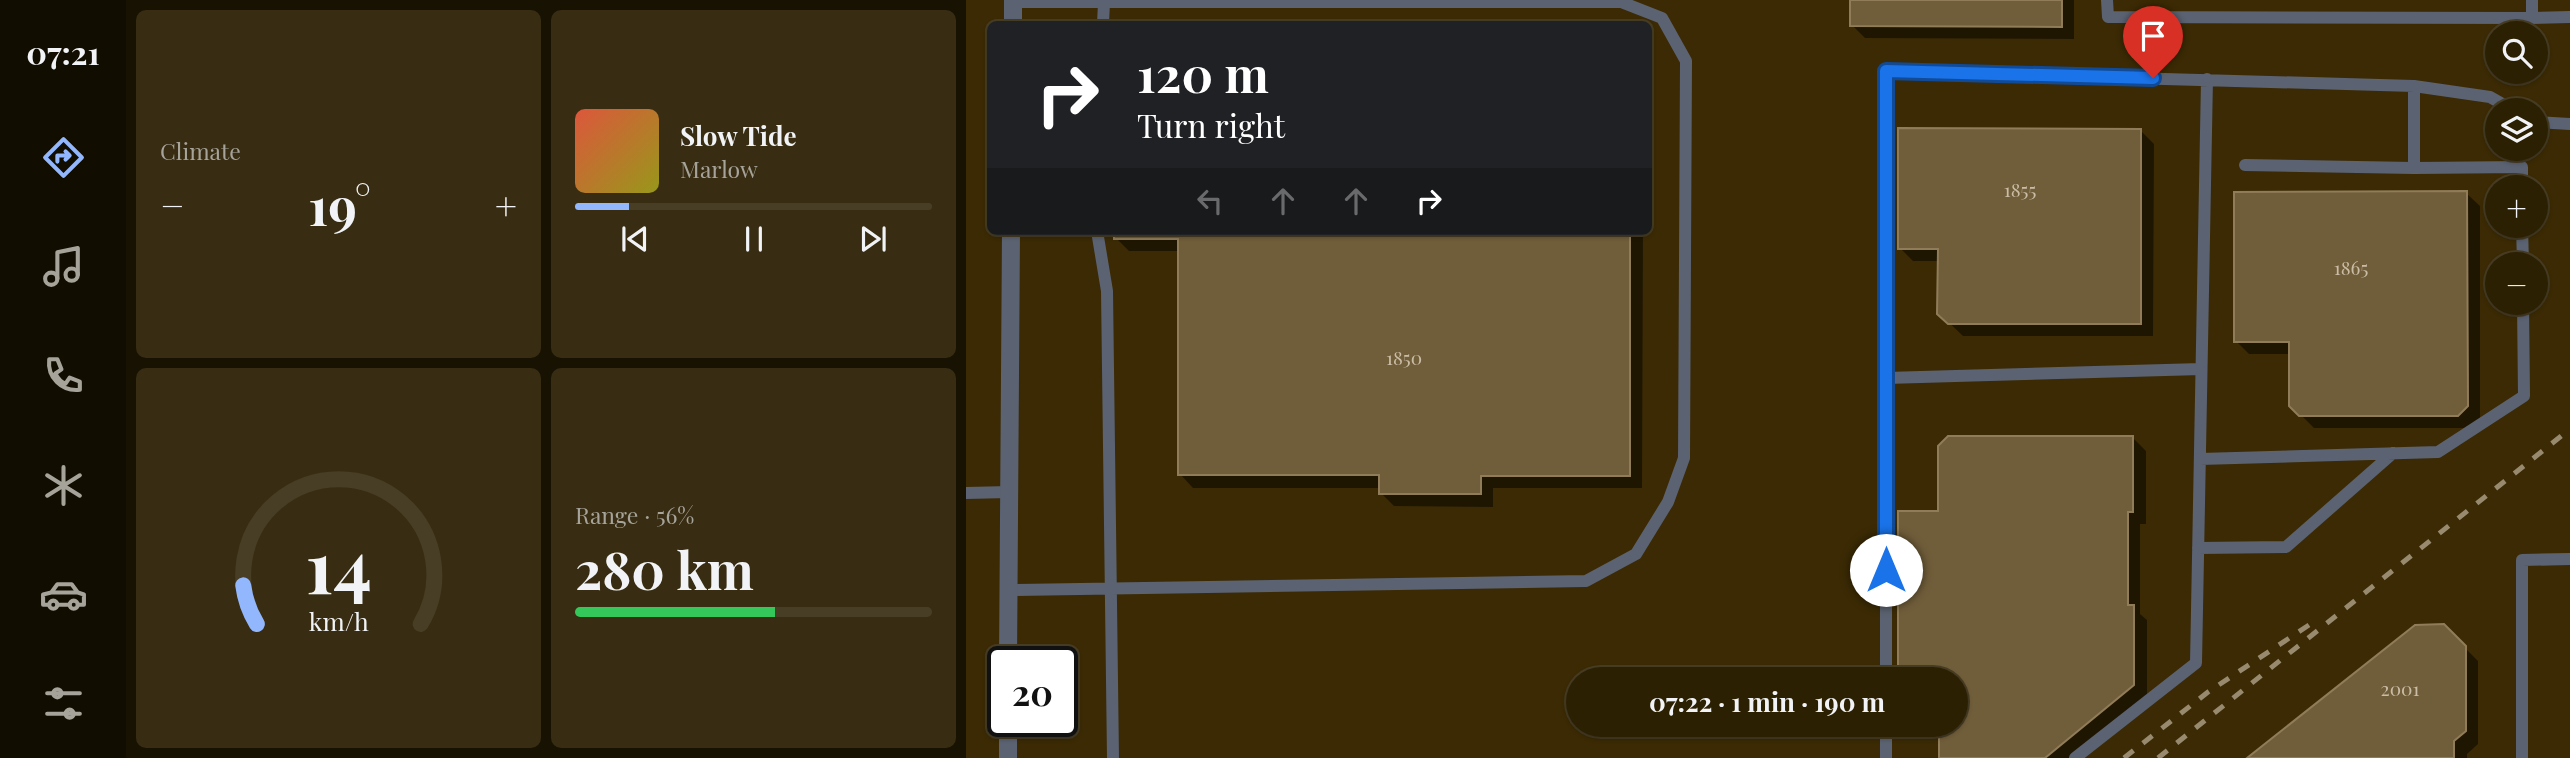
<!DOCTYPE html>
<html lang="en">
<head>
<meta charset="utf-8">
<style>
	:root { --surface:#2c2003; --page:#382d12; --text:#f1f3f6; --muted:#a6a39a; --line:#483e25; --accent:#93b7fd }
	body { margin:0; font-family:"Playfair Display",serif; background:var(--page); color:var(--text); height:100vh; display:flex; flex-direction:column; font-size:26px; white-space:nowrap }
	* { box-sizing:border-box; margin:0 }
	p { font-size:23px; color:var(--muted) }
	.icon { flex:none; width:38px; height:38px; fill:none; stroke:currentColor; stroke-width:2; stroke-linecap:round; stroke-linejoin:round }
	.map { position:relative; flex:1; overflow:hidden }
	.drawer { display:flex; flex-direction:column; gap:10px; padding:10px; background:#181202; width:840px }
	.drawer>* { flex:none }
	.top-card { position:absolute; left:21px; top:21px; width:665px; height:214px; border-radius:10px; box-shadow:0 2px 5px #0004,0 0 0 2px var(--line); background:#202124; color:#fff; overflow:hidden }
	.buttons { position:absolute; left:1519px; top:21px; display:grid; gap:14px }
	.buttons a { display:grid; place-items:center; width:63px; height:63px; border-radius:50%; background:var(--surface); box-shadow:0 2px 5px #0004,0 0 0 2px var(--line); font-size:35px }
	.speed { position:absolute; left:21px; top:646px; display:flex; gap:14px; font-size:35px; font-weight:700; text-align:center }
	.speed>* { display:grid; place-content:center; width:91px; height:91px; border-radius:50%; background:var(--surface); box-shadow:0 2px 5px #0004,0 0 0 2px var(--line); line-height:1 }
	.speed .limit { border:4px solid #111; border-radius:10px; background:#fff; color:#111 }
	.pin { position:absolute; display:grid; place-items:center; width:60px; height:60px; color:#fff; margin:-72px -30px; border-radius:50% 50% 50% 0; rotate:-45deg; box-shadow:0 0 7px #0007 }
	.pin .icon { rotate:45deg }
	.me { position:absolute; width:77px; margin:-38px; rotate:0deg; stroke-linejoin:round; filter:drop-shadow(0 0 5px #0008) }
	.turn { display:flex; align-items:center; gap:24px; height:147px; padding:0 35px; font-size:32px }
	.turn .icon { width:91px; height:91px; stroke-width:2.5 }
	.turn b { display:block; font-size:49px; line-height:60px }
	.lanes { display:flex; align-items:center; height:66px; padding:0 35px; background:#0003; justify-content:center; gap:35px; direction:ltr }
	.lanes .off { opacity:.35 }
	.big { font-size:52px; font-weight:700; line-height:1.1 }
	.drawer .card { flex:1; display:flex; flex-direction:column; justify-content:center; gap:10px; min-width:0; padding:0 24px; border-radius:10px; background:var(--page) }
	.drawer .dial { align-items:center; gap:0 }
	.dial svg { height:182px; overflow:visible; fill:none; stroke:var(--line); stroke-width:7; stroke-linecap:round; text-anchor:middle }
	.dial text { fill:var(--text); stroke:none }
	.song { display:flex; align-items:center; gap:21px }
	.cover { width:84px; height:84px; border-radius:10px; background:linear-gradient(135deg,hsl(10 70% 55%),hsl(60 70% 35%)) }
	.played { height:7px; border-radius:4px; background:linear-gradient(90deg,var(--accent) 15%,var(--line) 15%) }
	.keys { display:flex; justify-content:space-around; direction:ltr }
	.heat { display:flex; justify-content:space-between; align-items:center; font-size:38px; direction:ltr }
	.charge { height:10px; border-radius:5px; background:linear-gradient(90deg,#34c759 56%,var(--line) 0) }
	.drawer .tiles { flex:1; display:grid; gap:10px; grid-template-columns:repeat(2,1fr) }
	.trip { position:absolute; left:600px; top:667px; width:402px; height:70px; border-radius:35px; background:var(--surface); box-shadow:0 2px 5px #0004,0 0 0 2px var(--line); font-weight:700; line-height:70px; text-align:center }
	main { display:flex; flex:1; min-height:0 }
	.menu { display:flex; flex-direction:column; width:126px; justify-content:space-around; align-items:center; background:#120d01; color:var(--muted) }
	.menu .icon { width:49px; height:49px }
	.menu .on { color:var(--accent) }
	.menu b { font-size:32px; color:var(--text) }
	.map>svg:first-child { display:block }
	.shadow { fill:#0007 }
	.building { fill:#705d3a; stroke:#907c58; stroke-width:2 }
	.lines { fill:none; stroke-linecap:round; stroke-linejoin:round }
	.lane { stroke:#5b6271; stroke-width:12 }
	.street { stroke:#5b6271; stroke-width:18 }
	.rail { stroke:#988a6e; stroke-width:5; stroke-dasharray:12 12; stroke-linecap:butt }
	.route-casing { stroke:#114b97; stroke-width:18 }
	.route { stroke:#1a73e8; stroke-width:12 }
	.labels { text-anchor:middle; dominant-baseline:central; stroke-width:7; stroke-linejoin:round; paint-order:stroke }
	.number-label { font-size:19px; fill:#cabda6 }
</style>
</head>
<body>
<main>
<nav class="menu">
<b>07:21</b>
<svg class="icon on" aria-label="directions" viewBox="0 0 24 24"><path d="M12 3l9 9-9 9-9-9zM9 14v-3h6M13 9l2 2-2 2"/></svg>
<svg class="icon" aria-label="music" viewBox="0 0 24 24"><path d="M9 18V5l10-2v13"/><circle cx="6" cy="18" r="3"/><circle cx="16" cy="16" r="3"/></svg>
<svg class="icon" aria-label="phone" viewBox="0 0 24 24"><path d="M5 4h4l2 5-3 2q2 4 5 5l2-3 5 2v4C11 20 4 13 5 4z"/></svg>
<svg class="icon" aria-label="climate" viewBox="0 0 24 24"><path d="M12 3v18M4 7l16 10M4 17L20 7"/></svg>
<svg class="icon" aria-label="car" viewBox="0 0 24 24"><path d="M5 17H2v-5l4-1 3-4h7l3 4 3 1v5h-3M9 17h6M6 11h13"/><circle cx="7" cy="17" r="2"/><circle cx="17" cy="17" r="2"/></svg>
<svg class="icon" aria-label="filters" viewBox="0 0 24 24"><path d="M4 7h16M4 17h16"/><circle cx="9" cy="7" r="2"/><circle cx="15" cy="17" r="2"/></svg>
</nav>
<section class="drawer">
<div class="tiles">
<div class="card"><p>Climate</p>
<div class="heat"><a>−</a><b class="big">19°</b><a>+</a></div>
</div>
<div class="card">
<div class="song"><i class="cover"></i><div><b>Slow Tide</b><p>Marlow</p></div></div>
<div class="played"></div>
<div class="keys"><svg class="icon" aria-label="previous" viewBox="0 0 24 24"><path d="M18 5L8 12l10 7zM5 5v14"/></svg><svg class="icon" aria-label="pause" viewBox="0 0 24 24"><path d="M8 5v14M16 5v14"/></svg><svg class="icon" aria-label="next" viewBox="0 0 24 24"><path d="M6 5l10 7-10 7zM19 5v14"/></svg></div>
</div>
<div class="card dial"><svg viewBox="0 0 100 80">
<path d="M14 69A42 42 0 1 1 86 69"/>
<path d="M14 69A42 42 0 0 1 8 52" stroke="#93b7fd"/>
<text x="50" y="56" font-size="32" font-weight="700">14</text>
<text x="50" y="72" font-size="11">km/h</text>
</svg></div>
<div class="card"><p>Range · 56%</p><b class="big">280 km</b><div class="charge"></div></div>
</div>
</section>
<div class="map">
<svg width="1604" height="758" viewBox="0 0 1604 758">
	<rect width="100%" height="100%" fill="#3b2a04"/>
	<path class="shadow" d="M886 0H1108V39L899 38 886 25Z
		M1175 131 1188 144 1187 336H997L973 313V261H947L934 248Z
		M1500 193 1514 206V419L1506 428H1348L1325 405V354H1283L1270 341Z
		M150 231H677L676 488H527V507L428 506 415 493V488H227L214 474V251H163L150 238Z
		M1167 438 1180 451V524H1174V614L1181 620V699L1108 758H976L990 724V679H934L974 512Z
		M1477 626 1512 661V744L1501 754V758H1284Z"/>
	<path class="building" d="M884 0H1096V27L884 26Z
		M932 128 1175 129V324H982L971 314 972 249H932Z
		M1501 191 1502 406 1492 416H1333L1323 406V342H1268V192Z
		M148 231H664V476H515V494H413V475H212V239H148Z
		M982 436H1167V512H1162V605H1168V685L1079 758H973V724H990V679H932V511H972V446Z
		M1478 624 1500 646V731L1488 741V758H1281L1449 625Z"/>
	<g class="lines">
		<path class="lane" d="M1141 0 1142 17 1566 18V0
			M1566 18 1604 17
			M137 24 138 2
			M1448 86V168L1556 167V187
			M1570 122 1604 124
			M1279 165 1448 168
			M1556 226 1557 264
			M131 231 141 291 147 758
			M920 378 1235 369
			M1234 459 1472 452 1558 396 1557 303
			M0 493 43 492
			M1232 548 1320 547 1427 453
			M43 590 620 581 670 554 702 502 718 458 720 61 696 18 655 2H47
			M920 679V71L1448 86 1524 97 1547 110
			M920 724V758
			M1109 758 1230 663 1241 79
			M1556 758V560L1604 559"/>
		<path class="street" d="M47 24V0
			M42 662 45 231
			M42 758V721"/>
		<path class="rail" d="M1158 758 1242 692 1346 623
			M1192 758 1604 429"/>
	</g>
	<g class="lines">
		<g class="route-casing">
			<path id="route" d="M920 570V71L1187 78"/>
		</g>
		<use href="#route" class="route"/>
	</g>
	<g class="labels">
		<g class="number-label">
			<text x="1054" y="189">1855</text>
			<text x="1385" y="267">1865</text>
			<text x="438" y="357">1850</text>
			<text x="1434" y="688">2001</text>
		</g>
	</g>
</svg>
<div class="buttons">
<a><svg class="icon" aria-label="search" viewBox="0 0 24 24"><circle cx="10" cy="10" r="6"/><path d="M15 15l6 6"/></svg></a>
<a><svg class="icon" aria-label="layers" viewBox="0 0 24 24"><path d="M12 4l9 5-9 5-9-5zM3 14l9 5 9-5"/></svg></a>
<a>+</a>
<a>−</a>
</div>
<div class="speed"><div class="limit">20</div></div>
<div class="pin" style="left:1187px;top:78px;background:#d93025"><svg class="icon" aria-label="arrive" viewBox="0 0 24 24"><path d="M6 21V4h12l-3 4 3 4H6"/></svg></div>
<svg class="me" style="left:920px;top:570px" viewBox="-20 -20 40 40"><circle r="19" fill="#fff"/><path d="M0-13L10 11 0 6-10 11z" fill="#1a73e8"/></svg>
<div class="trip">07:22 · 1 min · 190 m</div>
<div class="top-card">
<div class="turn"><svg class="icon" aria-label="right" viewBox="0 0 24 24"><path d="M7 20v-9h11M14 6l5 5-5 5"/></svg><div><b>120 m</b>Turn right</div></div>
<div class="lanes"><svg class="icon off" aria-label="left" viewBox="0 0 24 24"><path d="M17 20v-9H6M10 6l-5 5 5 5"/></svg><svg class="icon off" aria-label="ahead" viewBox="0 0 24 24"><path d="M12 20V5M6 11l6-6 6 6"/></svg><svg class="icon off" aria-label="ahead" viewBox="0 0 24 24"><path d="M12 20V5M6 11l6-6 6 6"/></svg><svg class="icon" aria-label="right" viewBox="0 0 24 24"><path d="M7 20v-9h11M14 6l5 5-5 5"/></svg></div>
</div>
</div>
</main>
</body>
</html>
